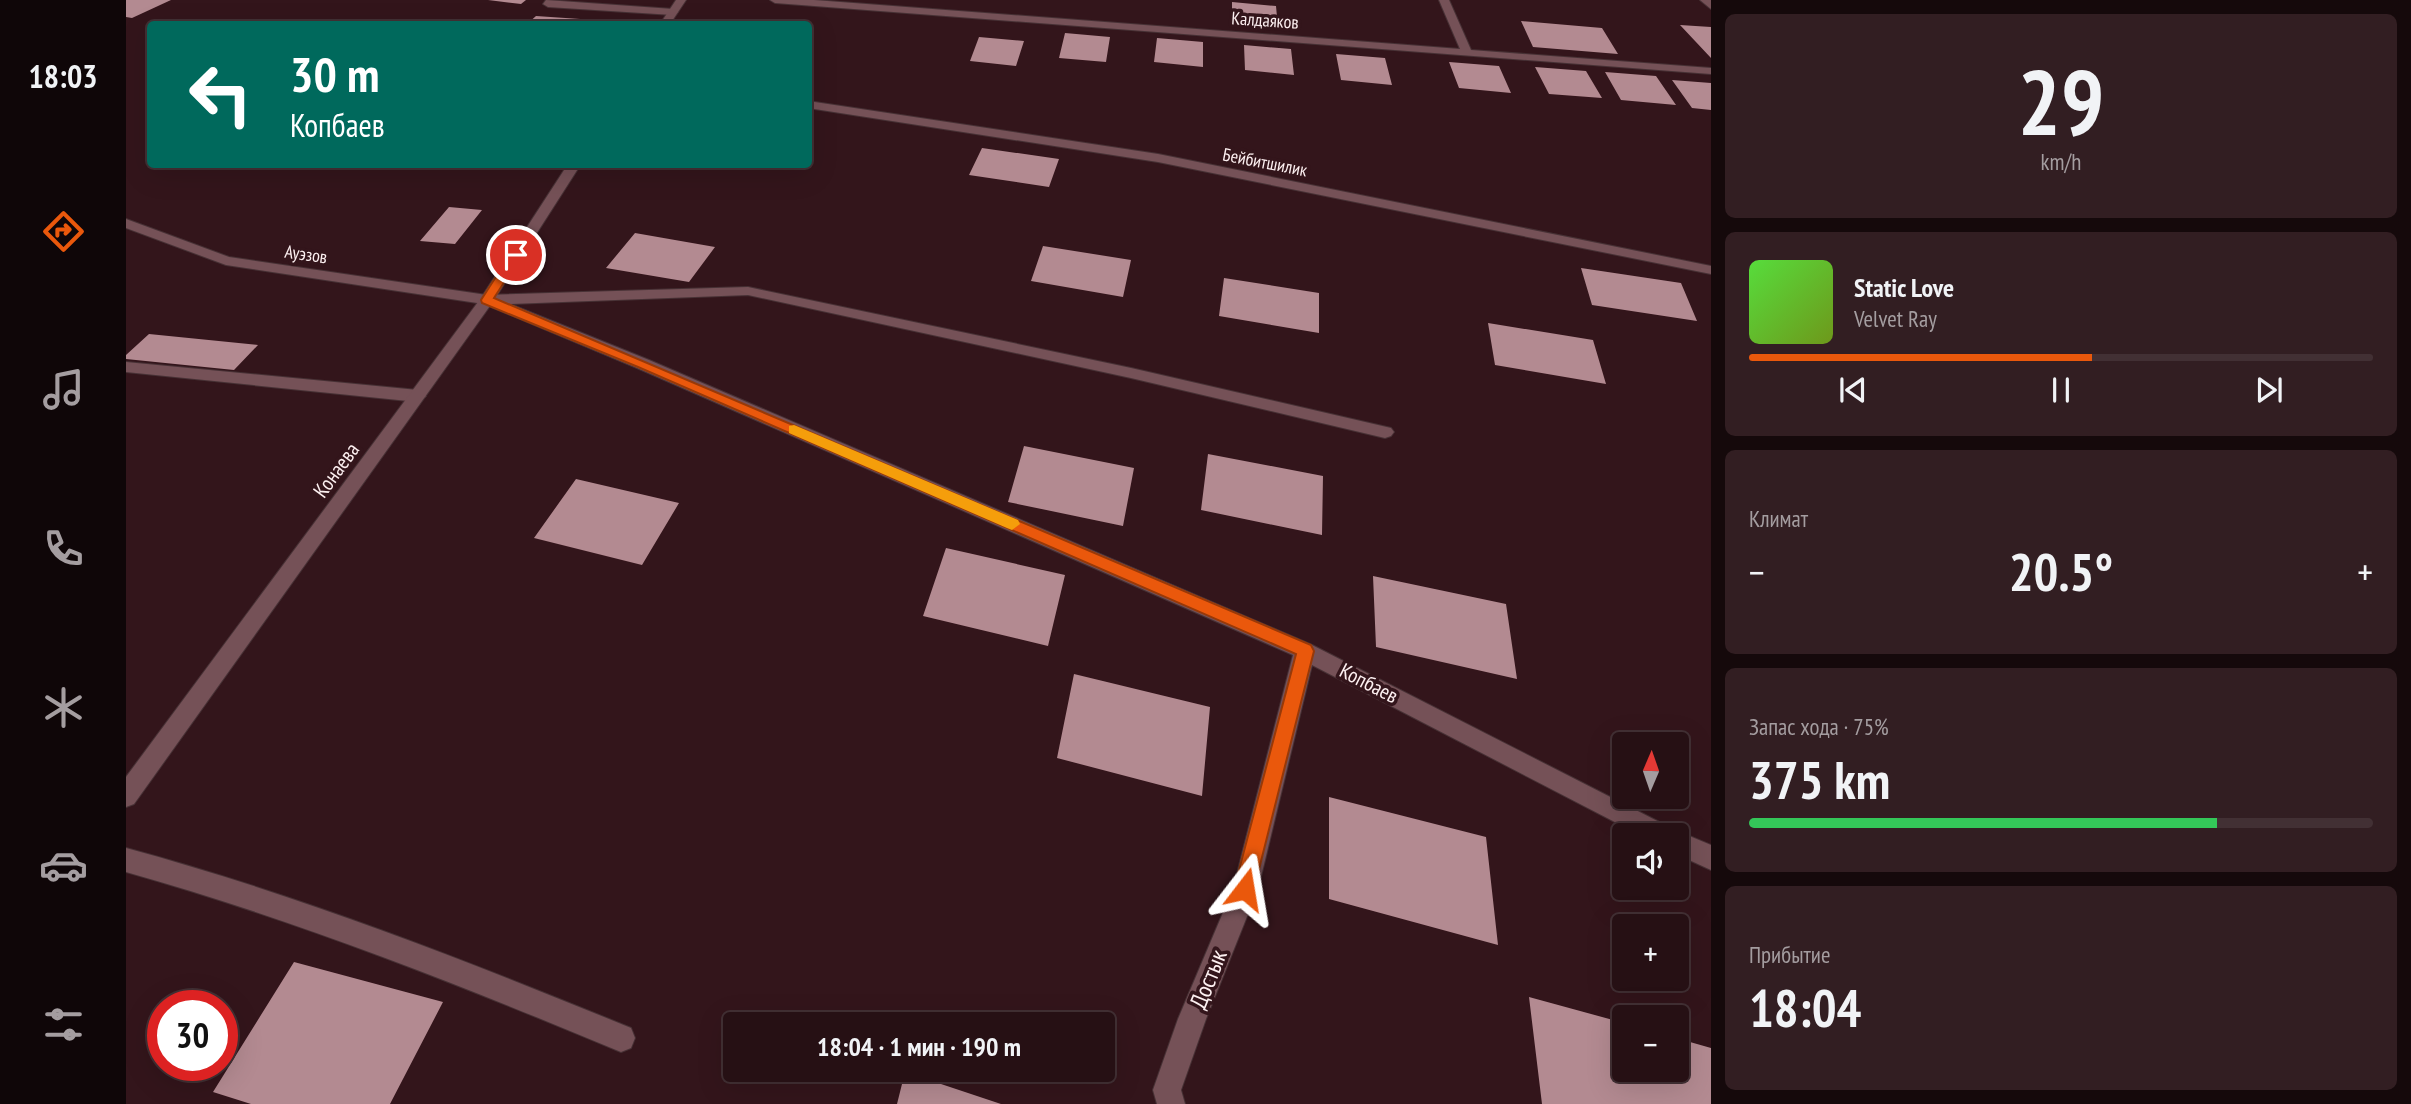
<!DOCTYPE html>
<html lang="ru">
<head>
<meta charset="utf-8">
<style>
	:root { --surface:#261014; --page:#321e22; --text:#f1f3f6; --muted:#a49da0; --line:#423034; --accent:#ea580c }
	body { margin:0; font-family:"PT Sans Narrow",sans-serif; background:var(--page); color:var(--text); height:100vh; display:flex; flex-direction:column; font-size:26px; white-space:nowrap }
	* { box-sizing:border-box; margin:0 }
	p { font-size:23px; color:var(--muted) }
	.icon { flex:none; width:38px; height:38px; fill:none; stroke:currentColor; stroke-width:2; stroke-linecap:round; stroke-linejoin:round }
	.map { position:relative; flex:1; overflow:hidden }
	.details { display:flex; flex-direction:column; gap:14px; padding:14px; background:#15090b; width:700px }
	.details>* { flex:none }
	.hud { position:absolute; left:21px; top:21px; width:665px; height:147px; border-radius:7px; box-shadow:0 7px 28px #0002,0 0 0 2px var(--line); background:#00695c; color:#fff; overflow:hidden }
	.needle { width:46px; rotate:2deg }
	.fabs { position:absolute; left:1486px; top:732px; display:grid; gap:14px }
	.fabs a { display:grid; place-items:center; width:77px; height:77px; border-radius:7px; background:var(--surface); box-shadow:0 7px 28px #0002,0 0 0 2px var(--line); font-size:35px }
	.speed { position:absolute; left:21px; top:990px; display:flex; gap:14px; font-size:35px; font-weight:700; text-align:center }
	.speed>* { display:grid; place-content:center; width:91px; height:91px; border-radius:50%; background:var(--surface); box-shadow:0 7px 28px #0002,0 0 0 2px var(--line); line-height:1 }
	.speed .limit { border:10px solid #d22; background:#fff; color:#111 }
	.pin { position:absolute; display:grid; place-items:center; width:60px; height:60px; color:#fff; margin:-30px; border:4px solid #fff; border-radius:50%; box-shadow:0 2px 7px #0007 }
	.me { position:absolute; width:77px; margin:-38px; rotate:14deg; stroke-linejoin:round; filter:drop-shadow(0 0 5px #0008) }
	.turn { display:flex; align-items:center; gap:24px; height:147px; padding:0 28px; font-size:32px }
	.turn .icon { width:91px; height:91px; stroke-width:2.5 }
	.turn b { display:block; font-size:49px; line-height:60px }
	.big { font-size:52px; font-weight:600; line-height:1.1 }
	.details .widget { flex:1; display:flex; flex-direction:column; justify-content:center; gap:10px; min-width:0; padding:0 24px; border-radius:10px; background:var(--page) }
	.details .dial { align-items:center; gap:0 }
	.dial b { font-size:91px; line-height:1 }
	.song { display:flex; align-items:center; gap:21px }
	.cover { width:84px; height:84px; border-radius:10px; background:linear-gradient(135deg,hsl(110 70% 55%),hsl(80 70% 35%)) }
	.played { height:7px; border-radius:4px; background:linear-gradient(90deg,var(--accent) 55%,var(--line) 55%) }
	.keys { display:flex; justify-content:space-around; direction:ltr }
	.heat { display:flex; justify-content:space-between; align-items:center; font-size:38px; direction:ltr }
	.charge { height:10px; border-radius:5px; background:linear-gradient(90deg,#34c759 75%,var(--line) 0) }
	.trip { position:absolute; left:597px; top:1012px; width:392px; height:70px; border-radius:7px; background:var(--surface); box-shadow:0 7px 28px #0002,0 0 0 2px var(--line); font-weight:600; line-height:70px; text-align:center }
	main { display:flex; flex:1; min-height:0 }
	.dock { display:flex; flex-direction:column; width:126px; justify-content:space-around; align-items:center; background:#0f0608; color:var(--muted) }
	.dock .icon { width:49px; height:49px }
	.dock .current { color:var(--accent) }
	.dock b { font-size:32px; color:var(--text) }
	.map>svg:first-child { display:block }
	.building { fill:#b38a91 }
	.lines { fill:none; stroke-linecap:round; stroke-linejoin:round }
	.minor-casing { stroke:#473135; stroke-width:2 }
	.secondary-casing { stroke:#473135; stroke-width:2 }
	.minor { fill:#755157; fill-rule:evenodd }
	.secondary { fill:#755157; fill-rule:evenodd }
	.route { fill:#ea580c; stroke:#983908; stroke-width:2 }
	.slow { fill:#f59e0b }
	.labels { text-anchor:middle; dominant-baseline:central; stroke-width:7; stroke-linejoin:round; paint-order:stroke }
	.far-street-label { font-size:18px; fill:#fdf0f1; stroke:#33151b }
	.street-label { font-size:21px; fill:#fdf0f1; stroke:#33151b }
	.near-street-label { font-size:24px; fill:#fdf0f1; stroke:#33151b }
</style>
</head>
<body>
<main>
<nav class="dock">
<b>18:03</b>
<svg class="icon current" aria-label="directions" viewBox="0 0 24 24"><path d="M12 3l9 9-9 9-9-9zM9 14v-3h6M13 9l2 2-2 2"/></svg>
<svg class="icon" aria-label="music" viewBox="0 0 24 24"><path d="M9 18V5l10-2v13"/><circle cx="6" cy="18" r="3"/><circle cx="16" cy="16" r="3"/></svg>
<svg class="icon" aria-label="phone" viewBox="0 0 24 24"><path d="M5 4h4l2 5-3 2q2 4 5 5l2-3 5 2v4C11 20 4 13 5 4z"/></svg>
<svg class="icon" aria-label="climate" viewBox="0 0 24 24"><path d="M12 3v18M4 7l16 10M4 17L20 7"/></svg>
<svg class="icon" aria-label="car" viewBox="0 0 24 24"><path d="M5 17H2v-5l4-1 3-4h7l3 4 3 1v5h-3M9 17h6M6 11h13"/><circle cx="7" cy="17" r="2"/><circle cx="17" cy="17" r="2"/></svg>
<svg class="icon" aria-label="filters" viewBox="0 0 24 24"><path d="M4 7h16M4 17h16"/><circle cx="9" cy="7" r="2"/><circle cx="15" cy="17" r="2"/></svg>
</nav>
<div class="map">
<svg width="1585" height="1104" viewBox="0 0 1585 1104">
	<rect width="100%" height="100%" fill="#33151b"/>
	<path class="building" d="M0 0H45L6 18 0 17Z
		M362 0H400L395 4Z
		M1106 2 1150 6 1152 28 1106 24Z
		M410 16 469 20 464 24H401Z
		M1395 21 1476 28 1492 54 1407 47Z
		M1554 25 1585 27V58Z
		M939 33 984 37 980 62 933 58Z
		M853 37 898 41 890 66 844 61Z
		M1031 38 1077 42V67L1028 62Z
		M1118 45 1165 49 1168 75 1119 70Z
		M1210 54 1259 58 1266 85 1215 80Z
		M1323 62 1373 66 1385 93 1333 88Z
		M1409 67 1460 71 1476 98 1423 94Z
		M1479 72 1530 76 1550 105 1495 100Z
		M1546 80 1585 83V110L1566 108Z
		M856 148 933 159 923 187 843 175Z
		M323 207 356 210 329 244 294 241Z
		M509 233 589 247 563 282 480 268Z
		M917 246 1005 260 997 297 905 281Z
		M1455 268 1555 283 1571 321 1466 305Z
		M1098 278 1193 293V333L1093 316Z
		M1362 323 1467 340 1480 384 1369 365Z
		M23 334 132 345 108 370 0 359V355Z
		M898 446 1008 468 997 526 882 502Z
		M1082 454 1197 476 1196 535 1075 510Z
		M450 479 553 503 516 565 408 538Z
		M820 548 939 575 922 646 797 616Z
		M1247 576 1380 604 1391 679 1250 647Z
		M948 674 1084 707 1076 796 931 758Z
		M1203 797 1360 837 1372 945 1203 899Z
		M168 962 317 1002 264 1104H125L87 1092Z
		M1403 997 1498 1023V1069H1550V1038L1585 1048V1104H1416Z
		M779 1072 875 1104H771Z"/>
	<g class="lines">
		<g class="minor-casing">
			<path id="minor" d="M420 0 547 9 552 12 547 15 422 7 417 4Z
				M644 0H688L1334 49 1313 0H1323L1345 50 1585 68V74L649 3Z
				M1574 0H1585V9Z
				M682 101 1032 154 1585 266V274L1032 162 682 108Z
				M0 219 103 257 361 295 622 287 1005 368 1265 428 1268 432 1265 436 1259 438 1005 378 622 295 384 304 523 360 1186 645 1549 830 1585 845V870L1550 854V835H1514L1186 665 1132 889 1080 1019 1055 1090 1059 1104H1031L1027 1090 1052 1019 1107 889 1167 655 511 368 358 304 100 265 0 228Z
				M0 362 292 390 300 396 292 402 0 372Z
				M0 848C173 895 339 960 505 1028L509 1038 505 1048 495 1052C332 984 170 920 0 872Z"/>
		</g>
		<g class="secondary-casing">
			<path id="secondary" d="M550 0H560L544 24H534Z
				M442 164H455L366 303 8 804 0 807V777L355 298Z"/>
		</g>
		<use href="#minor" class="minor"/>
		<use href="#secondary" class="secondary"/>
	</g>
	<path class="route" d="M390 251 396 255 368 298 1185 645 1188 651 1126 897 1119 900 1111 897 1108 889 1170 654 512 367 356 303 355 300 384 255Z"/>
	<path class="slow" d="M668 425 892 520 894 524 886 530 881 528 663 433V426Z"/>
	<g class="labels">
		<g class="far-street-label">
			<text transform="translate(1139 20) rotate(4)">Калдаяков</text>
			<text transform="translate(1139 162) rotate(11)">Бейбитшилик</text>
			<text transform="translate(180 254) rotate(8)">Ауэзов</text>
		</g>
		<g class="street-label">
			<text transform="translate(210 470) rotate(-54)">Конаева</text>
			<text transform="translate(1243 683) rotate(27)">Копбаев</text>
		</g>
		<g class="near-street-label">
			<text transform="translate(1082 979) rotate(-68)">Достык</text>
		</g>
	</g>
</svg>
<div class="fabs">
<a><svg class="needle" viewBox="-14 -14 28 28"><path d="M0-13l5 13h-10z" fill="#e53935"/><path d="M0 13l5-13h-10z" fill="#a49da0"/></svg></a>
<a><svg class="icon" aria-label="sound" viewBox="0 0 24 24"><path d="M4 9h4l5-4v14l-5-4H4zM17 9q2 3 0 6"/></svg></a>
<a>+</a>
<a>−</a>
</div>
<div class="speed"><div class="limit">30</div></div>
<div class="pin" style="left:390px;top:255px;background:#d93025"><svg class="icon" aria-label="arrive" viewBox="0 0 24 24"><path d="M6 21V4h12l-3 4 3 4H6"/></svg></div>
<svg class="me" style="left:1119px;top:889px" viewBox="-20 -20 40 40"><path d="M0-17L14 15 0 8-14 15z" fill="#ea580c" stroke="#fff" stroke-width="4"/></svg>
<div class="trip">18:04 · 1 мин · 190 m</div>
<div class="hud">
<div class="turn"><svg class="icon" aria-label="left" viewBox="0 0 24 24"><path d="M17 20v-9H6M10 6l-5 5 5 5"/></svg><div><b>30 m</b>Копбаев</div></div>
</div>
</div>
<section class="details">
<div class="widget dial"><b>29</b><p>km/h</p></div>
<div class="widget">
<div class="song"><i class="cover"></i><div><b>Static Love</b><p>Velvet Ray</p></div></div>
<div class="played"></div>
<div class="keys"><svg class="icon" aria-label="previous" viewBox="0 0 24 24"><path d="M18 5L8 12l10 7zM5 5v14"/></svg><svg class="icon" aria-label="pause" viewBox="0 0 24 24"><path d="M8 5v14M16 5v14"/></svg><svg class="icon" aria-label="next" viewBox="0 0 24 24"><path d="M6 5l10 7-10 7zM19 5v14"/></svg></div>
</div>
<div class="widget"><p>Климат</p>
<div class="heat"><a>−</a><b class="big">20.5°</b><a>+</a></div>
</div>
<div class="widget"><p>Запас хода · 75%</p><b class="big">375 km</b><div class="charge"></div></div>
<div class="widget"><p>Прибытие</p><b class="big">18:04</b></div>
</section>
</main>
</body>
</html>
